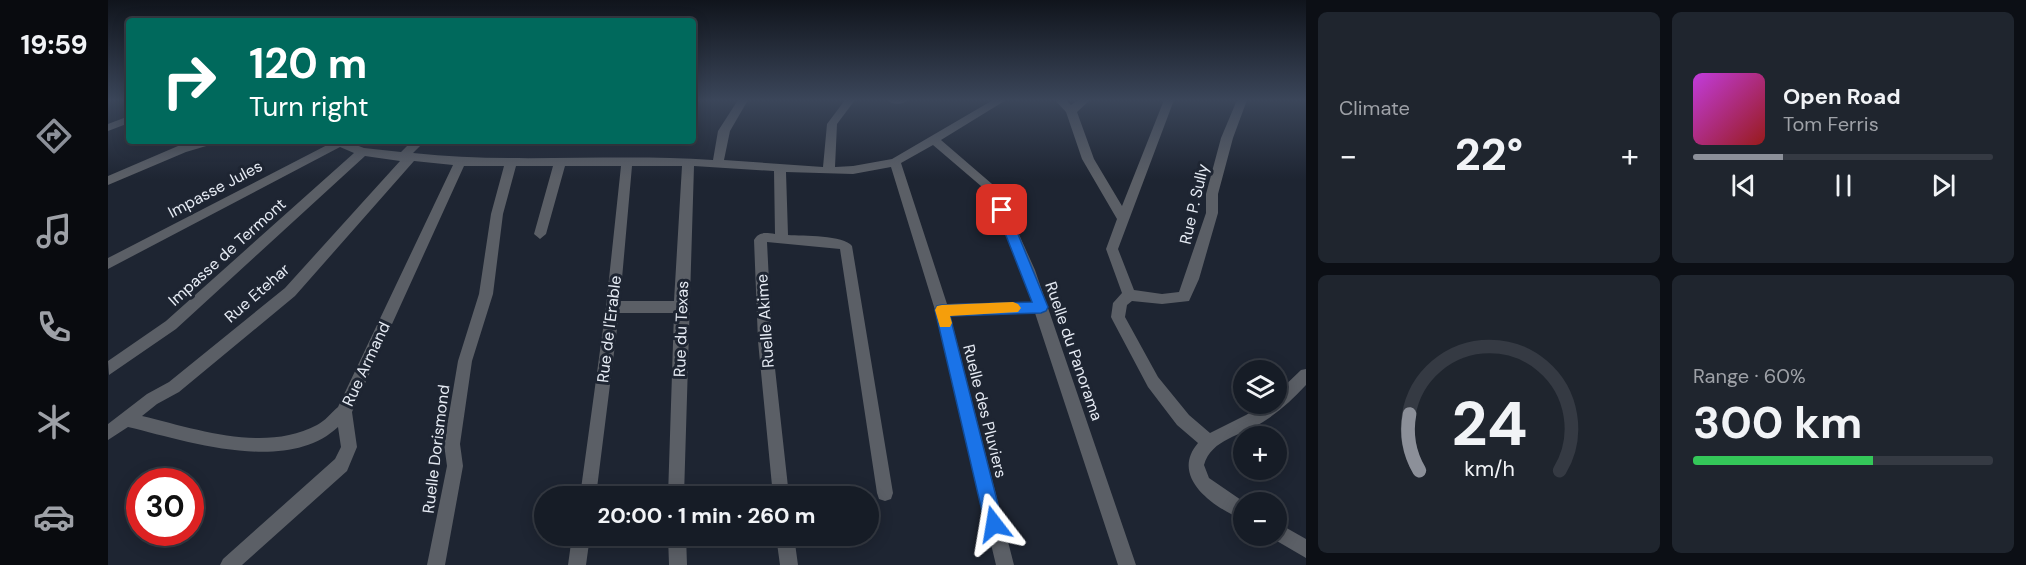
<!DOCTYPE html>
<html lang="en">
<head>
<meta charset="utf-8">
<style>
	:root { --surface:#161c26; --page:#1f252e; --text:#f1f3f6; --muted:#9ea1a7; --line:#353a43; --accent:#8c9099 }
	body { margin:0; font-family:"DM Sans",sans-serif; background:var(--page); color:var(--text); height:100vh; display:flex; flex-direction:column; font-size:22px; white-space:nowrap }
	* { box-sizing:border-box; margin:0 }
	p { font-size:20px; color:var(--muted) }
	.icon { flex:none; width:33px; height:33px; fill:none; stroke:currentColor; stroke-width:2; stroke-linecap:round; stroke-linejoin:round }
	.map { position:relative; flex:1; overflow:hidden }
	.panel { display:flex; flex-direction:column; gap:12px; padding:12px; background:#0c0f15; width:720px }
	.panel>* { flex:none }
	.hud { position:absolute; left:18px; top:18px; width:570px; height:126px; border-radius:6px; box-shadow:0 3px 15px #0003,0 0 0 2px var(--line); background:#00695c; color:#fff; overflow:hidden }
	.tools { position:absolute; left:1125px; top:360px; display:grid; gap:12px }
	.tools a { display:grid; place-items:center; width:54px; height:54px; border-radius:50%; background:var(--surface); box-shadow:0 3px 15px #0003,0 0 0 2px var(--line); font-size:30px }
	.speed { position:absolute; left:18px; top:468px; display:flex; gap:12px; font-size:30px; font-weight:700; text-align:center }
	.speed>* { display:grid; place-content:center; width:78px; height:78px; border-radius:50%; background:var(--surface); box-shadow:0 3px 15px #0003,0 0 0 2px var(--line); line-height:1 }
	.speed .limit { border:9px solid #d22; background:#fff; color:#111 }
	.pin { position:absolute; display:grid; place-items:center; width:51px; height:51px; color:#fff; margin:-26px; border-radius:12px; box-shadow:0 3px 9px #0006 }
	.me { position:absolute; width:66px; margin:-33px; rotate:346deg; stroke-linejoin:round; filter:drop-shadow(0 0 4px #0008) }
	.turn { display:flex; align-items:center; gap:21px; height:126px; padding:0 24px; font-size:27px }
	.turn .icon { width:78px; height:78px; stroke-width:2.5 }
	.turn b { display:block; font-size:42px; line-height:51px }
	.big { font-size:45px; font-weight:700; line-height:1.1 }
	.panel .card { flex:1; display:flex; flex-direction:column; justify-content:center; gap:9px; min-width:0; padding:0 21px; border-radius:9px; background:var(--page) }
	.panel .dial { align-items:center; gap:0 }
	.dial svg { height:156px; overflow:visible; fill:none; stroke:var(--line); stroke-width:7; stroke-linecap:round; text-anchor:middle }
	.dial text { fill:var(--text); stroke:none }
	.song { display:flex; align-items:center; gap:18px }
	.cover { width:72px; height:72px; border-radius:9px; background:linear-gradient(135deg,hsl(290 70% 55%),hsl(0 70% 35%)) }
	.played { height:6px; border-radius:3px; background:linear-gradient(90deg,var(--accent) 30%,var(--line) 30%) }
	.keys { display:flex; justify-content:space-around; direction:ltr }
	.heat { display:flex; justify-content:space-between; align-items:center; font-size:33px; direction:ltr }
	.charge { height:9px; border-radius:4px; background:linear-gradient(90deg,#34c759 60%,var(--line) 0) }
	.panel .tiles { flex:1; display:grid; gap:12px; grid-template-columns:repeat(2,1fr) }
	.trip { position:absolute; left:426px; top:486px; width:345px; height:60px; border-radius:30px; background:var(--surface); box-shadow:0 3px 15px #0003,0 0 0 2px var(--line); font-weight:700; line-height:60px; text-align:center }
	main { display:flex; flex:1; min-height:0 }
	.menu { display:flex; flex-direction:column; width:108px; justify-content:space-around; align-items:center; background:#090b0f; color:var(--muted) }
	.menu .icon { width:42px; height:42px }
	.menu .selected { color:var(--accent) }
	.menu b { font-size:27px; color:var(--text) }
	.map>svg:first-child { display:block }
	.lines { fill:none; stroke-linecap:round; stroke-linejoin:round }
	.minor { fill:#5b5f66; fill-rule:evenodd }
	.route { fill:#1a73e8; stroke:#114b97; stroke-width:1.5 }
	.slow { fill:#f59e0b }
	.labels { text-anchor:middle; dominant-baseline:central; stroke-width:6; stroke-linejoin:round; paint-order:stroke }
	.street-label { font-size:16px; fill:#e6ebf4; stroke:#1e2532 }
</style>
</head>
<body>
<main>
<nav class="menu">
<b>19:59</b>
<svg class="icon selected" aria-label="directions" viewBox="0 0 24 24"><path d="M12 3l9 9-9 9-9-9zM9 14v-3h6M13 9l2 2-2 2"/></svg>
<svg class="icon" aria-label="music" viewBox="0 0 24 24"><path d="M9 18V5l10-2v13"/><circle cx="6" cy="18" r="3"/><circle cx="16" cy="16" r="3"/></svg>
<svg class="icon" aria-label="phone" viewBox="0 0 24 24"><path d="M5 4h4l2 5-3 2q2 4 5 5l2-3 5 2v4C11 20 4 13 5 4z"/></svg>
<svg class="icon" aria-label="climate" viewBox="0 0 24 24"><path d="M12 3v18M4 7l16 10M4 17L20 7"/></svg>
<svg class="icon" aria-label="car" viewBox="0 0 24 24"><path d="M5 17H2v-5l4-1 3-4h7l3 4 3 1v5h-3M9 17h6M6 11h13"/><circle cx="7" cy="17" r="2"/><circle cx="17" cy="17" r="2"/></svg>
</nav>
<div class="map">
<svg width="1198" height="565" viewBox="0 0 1198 565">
	<rect width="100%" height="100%" fill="#1e2532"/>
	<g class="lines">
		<path class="minor" d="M630 100H640L622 131 616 160 715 167 719 124 737 100H747L729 124 727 167 745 166 784 159 885 100H898L833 140 891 190 927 270 1028 565H1010L927 313 842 315 906 565H888L827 310 783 167 745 174 678 172 680 235C695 236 736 235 744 246L785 493 783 499 777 501 771 499 769 493 732 249 659 242 664 341 681 496H665L650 341 646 240C651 231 658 233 667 234L666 171 586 166 576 496H560L566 313H511L488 496H472L498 307 513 166H457L438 234 432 239 426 234 445 166H408L395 214 385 294 364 361 352 444 355 466 337 565H319L339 466 336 444 350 361 371 294 383 214 396 166H356L244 412 249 447 239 471 134 565H112L115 559 227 459 233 447 230 427C179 475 79 441 20 427L0 440V424L39 394 61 382 177 288 292 161 257 156 68 329 1 375 0 361 58 321 246 153 232 147 0 269V258L223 143 221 141H237L256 148 293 152 304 141H317L305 153C405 164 505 153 605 160L610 131ZM825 145 880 192 913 270 924 302 839 304 793 163ZM306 161 345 165 230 407C223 413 217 421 209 425 156 453 88 429 34 416L49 404 71 392 187 296ZM524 166H574L566 301H512Z
			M779 100H800C796 105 783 105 779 100Z
			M947 100H958L963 105 970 100H982L969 112 986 159 1014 206 1056 100H1066L1010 249 1026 290 1054 294 1071 292 1098 213V194L1113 138 1129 100H1139L1125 138 1110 194V213L1091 279 1081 301 1054 304 1024 301 1019 305 1017 317 1050 377 1081 415 1102 433 1138 415 1156 404H1168V394L1193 370 1198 369V385C1185 399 1171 412 1155 422 1135 435 1103 439 1096 465L1101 478 1136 502V520C1106 508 1061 477 1090 443L1069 425 1040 387 1005 321 1003 317 1005 303 1014 293 998 249 1009 219 974 159 958 112Z
			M21 116V123L0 131V124Z
			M88 141H107L105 144 78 152 0 185V176L70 146Z
			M1168 522 1198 539V558L1162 537 1161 536H1168Z
			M464 536H482L478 565H460Z
			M560 536H578L579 565H561Z
			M668 536H686L690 565H672Z"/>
	</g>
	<linearGradient id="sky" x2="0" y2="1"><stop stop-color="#10141c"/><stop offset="0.56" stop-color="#3b465a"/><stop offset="1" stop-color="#3b465a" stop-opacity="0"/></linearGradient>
	<rect width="1198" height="179" fill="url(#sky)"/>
	<path class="route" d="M894 206 900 210 940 307 938 311 933 313 842 316 895 524 892 530 886 533 880 530 877 524 827 310 829 306 834 305 924 302 888 210Z"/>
	<path class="slow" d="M905 302 910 304 913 308 910 312 842 316 844 323 842 327H832L827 310 829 306 834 305Z"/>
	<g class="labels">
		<g class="street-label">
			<text transform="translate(107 189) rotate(-28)">Impasse Jules</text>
			<text transform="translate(1086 204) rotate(-77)">Rue P. Sully</text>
			<text transform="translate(119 252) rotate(-42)">Impasse de Termont</text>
			<text transform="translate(149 293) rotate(-41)">Rue Etehar</text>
			<text transform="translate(657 321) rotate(-94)">Ruelle Akime</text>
			<text transform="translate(501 329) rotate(-83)">Rue de l'Erable</text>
			<text transform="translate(573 329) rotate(-88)">Rue du Texas</text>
			<text transform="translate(966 351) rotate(71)">Ruelle du Panorama</text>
			<text transform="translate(258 364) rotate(-65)">Rue Armand</text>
			<text transform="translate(877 411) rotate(76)">Ruelle des Pluviers</text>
			<text transform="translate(328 449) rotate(-83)">Ruelle Dorismond</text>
		</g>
	</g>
</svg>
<div class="tools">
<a><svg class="icon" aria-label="layers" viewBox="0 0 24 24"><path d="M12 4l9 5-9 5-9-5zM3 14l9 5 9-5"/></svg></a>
<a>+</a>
<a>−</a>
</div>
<div class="speed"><div class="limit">30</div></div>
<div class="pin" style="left:894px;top:210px;background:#d93025"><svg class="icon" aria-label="arrive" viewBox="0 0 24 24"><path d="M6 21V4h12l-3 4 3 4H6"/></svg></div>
<svg class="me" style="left:886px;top:524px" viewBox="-20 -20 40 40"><path d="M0-17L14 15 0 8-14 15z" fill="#1a73e8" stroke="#fff" stroke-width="4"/></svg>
<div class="trip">20:00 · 1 min · 260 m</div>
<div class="hud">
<div class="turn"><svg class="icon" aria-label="right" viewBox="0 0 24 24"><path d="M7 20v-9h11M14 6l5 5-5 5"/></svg><div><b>120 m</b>Turn right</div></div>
</div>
</div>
<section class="panel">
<div class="tiles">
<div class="card"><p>Climate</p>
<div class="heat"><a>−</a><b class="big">22°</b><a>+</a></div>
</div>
<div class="card">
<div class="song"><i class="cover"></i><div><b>Open Road</b><p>Tom Ferris</p></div></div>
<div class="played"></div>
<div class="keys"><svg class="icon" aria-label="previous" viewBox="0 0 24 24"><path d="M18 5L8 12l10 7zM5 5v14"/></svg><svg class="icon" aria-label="pause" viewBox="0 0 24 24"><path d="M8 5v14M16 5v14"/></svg><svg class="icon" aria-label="next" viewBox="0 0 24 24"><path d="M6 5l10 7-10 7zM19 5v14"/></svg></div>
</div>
<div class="card dial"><svg viewBox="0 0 100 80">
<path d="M14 69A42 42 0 1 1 86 69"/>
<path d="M14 69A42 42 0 0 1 9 40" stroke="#8c9099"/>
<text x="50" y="56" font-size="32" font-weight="700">24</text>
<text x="50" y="72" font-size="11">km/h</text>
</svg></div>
<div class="card"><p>Range · 60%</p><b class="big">300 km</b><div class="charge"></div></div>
</div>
</section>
</main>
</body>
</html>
